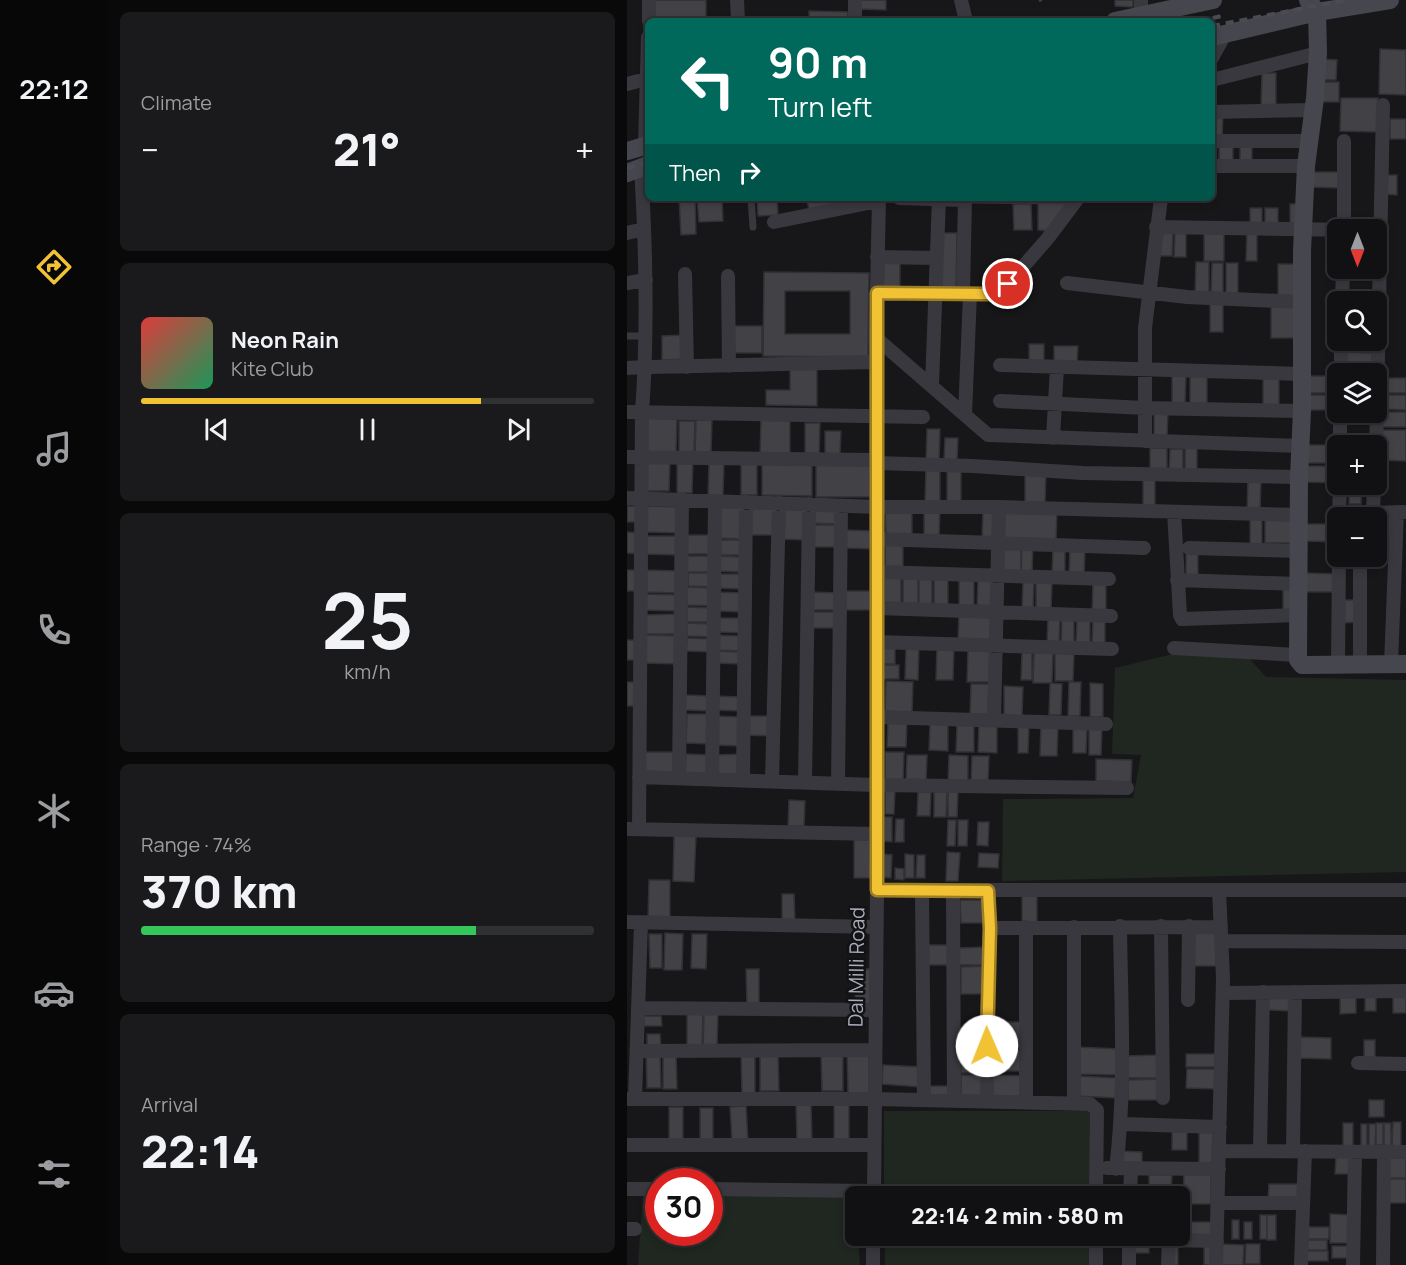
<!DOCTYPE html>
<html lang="en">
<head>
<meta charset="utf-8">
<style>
	:root { --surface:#111113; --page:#1a1a1c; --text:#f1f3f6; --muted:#9c9da0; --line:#303133; --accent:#f2c235 }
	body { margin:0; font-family:Manrope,sans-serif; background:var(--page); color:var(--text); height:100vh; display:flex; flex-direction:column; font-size:22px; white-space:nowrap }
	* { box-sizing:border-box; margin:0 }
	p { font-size:20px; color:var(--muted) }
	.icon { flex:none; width:33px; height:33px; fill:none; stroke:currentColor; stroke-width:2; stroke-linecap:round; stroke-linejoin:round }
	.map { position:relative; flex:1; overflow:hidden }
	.side { display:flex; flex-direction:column; gap:12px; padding:12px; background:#09090a; width:519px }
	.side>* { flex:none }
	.guide { position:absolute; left:18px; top:18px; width:570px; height:183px; border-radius:9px; box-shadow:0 3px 9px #0003,0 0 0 2px var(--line); background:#00695c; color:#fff; overflow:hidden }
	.needle { width:39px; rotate:180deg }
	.controls { position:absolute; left:700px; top:219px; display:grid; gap:12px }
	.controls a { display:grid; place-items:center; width:60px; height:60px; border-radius:9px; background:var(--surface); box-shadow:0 3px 9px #0003,0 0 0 2px var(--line); font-size:30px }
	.speed { position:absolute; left:18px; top:1168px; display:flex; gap:12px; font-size:30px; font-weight:700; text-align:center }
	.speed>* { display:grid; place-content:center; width:78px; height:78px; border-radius:50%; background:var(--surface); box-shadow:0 3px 9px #0003,0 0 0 2px var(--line); line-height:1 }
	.speed .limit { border:9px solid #d22; background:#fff; color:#111 }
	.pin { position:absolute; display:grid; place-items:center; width:51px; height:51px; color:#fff; margin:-26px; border:3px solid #fff; border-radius:50%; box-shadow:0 2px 6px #0007 }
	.me { position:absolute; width:66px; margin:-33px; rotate:359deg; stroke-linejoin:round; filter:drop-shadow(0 0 4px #0008) }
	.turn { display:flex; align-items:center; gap:21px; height:126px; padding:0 24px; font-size:27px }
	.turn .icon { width:78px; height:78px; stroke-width:2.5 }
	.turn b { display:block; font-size:42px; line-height:51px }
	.then { display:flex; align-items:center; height:57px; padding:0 24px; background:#0003; gap:12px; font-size:22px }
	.big { font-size:45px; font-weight:800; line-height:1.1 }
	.side .tile { flex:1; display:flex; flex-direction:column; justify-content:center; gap:9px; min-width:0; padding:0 21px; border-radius:9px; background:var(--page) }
	.side .dial { align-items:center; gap:0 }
	.dial b { font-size:78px; line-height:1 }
	.song { display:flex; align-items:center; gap:18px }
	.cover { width:72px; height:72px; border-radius:9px; background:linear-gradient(135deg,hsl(0 70% 55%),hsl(150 70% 35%)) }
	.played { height:6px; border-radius:3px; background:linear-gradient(90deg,var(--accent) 75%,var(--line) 75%) }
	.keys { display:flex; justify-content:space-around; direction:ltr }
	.heat { display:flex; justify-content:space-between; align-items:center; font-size:33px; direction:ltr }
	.charge { height:9px; border-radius:4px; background:linear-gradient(90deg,#34c759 74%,var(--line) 0) }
	.trip { position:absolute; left:218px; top:1186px; width:345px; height:60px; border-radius:9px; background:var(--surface); box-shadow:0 3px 9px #0003,0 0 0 2px var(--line); font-weight:800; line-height:60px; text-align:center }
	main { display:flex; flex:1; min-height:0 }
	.tab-bar { display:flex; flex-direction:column; width:108px; justify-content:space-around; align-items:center; background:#070708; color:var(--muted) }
	.tab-bar .icon { width:42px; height:42px }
	.tab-bar .on { color:var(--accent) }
	.tab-bar b { font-size:27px; color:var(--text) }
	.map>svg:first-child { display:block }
	.green { fill:#1f2720 }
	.building { fill:#414146; stroke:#313135; stroke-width:1.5; fill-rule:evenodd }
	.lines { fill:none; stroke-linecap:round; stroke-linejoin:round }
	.path { stroke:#3e3f45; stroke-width:2; stroke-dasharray:3 4.5; stroke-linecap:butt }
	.lane { stroke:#38383e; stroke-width:7 }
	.street { stroke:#38383e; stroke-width:14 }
	.secondary { stroke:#46474e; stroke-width:18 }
	.rail { stroke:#4b4c53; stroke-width:4; stroke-dasharray:8 6; stroke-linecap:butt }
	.route-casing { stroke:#9d7e22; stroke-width:15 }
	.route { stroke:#f2c235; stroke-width:10 }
	.labels { text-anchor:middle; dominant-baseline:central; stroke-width:5; stroke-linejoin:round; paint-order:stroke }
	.street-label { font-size:20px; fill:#a9acb9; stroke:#121214 }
</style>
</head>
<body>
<main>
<nav class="tab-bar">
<b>22:12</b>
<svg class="icon on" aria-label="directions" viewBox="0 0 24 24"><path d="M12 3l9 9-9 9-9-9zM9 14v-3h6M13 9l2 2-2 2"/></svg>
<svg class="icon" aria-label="music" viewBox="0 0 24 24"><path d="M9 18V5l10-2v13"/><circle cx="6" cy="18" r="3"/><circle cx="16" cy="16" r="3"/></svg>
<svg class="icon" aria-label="phone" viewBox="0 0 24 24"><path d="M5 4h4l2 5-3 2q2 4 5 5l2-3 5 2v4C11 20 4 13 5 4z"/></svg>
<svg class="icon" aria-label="climate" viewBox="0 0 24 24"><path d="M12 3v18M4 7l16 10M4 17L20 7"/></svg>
<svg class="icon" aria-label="car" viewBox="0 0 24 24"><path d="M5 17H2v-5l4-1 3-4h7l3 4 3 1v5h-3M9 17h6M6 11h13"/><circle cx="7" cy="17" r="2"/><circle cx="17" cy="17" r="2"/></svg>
<svg class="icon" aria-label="filters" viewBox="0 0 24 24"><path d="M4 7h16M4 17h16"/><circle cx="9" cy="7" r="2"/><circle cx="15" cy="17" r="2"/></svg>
</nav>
<section class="side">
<div class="tile"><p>Climate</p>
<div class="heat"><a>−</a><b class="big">21°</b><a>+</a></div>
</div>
<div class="tile">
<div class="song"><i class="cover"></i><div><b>Neon Rain</b><p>Kite Club</p></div></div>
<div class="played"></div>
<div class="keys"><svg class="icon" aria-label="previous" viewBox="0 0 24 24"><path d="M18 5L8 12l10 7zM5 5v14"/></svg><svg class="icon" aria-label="pause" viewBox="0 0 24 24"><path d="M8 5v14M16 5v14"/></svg><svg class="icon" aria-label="next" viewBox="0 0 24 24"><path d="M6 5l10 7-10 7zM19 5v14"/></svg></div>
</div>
<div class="tile dial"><b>25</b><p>km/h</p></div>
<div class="tile"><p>Range · 74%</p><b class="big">370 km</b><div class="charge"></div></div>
<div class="tile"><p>Arrival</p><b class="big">22:14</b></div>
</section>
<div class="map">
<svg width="779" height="1265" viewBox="0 0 779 1265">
	<rect width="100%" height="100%" fill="#171719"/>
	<path class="green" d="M546 654 621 657 639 677 779 680V872L375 881 376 799 506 798 514 755 485 754 488 668Z
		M257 1111H465L468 1197H257Z
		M228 1192V1236H231L233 1265H11L16 1195H31L32 1233H82L83 1194Z
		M258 1236H469L470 1265H258Z"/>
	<path class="building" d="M25 0H79V21H25Z
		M234 0H259V10L234 9Z
		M488 0H506V7L488 6Z
		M182 11 221 12 220 21H182Z
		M258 18V21H232V19Z
		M753 49 779 50V95L752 94Z
		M693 59 710 60 709 80H692Z
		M635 73H649V107H634Z
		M693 82H712V102H692Z
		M714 98H751L750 132 713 131Z
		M585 114H596L595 139H585Z
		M763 119H779V139H763Z
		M592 143H606V164H592Z
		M613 144H625V164H613Z
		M683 172H713V188L683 187Z
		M756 175H770V195L756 194Z
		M52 198H68L69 234 54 235Z
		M70 198H95L96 221 72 222Z
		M130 198H150L151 215 131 216Z
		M179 198H216L218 204 183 213Z
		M411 202H442L424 231 411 230Z
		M386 204H404L405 230H387Z
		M663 204H674V226H663Z
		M623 208H635V225H623Z
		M638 208H651V225H638Z
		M620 231H630V261H619Z
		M532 232H546L545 256H532Z
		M577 232H597V261H577Z
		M313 233H330L329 289H312Z
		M548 233H559V257H547Z
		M257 260H273V288H256Z
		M569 262H582V294H568Z
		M585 263H596V295H584Z
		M599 263H611V295H599Z
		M651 264H672L671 300H651Z
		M137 272 242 273 241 357 136 356ZM158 291H223V334H158Z
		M583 303H596V332H583Z
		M644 305H671L670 338H644Z
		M105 326H135V353H105Z
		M56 335V359L35 360V336Z
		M402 344H417V365H402Z
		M427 346H451L450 362H427Z
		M717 352 747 353V372H717Z
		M163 369H190V406L139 405V390H163Z
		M636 373 652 374V410H636Z
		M545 374H559L558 406H545Z
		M563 375H580V407L563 406Z
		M681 376H711V393H681Z
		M755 378H779V393H755Z
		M679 395H711V410H679Z
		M756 395H779V410L755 409Z
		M527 412H541L540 438H527Z
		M756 412H779V427H755Z
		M19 418 50 419 49 452H19Z
		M69 420H85L84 453H68Z
		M134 420 163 421V455H133Z
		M52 421H68L67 453H52Z
		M178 423H193L192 457H178Z
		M300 429H313L312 462H299Z
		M753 430H779V461L753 460Z
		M198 431H214L213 454H198Z
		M318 438H331L330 461H317Z
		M678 445H710V463H678Z
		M523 448H540V473H523Z
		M558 448H570V473H558Z
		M543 449H556V474H542Z
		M20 458 43 459 42 491H19Z
		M50 459H66L65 493H50Z
		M82 463H97L96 496H81Z
		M135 463 185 464V496L135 495Z
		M189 463 246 464V497H189Z
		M114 464H130V495H114Z
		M680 466H710V483L679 482Z
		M299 467H313V502H298Z
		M320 469H334V503H320Z
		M398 472 419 473 418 504 398 503Z
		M621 477H634L633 513H620Z
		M516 478H528V511H516Z
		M722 484H735L734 504H722Z
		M0 506H15V522H0Z
		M19 506 54 507 53 533 18 532Z
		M91 507H117L115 539 90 538Z
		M123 507H150L149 535H122Z
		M153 507 180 508 179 540 152 539Z
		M183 509 212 510V524L183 523Z
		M285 509V536L259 537 258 510Z
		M297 509H313L312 537 297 536Z
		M356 510H366V539H355Z
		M376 512H430L429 540H376Z
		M623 516H635V544H623Z
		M638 517H669V543H638Z
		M753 518H765V540H753Z
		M678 524H711V542L678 541Z
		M185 525H212V547H185Z
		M218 530 248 531V549L217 548Z
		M0 532 15 533 14 554 0 553Z
		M60 535H86L85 554H59Z
		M18 536H51V555L18 554Z
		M90 540H115L114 555H89Z
		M258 542H276V569H258Z
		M395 544H406L405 574H394Z
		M373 546H394V573H373Z
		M426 546H438V576H425Z
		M443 546H458L457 577H442Z
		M559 552H571V575H559Z
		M60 556H85V572H60Z
		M89 556 114 557V572L89 571Z
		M712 556H731V561H712Z
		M0 570H13V591H0Z
		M18 570 52 571 51 593 17 592Z
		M61 573H86V587L61 586Z
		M678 573 709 574V592H678Z
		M89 574H114V589L88 588Z
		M292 575H305V608H292Z
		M257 576H274V606H257Z
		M276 576H291V606H276Z
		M307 576H321V608H307Z
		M351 577 366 578 365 610 350 609Z
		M332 578H347V607H332Z
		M396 581H407L406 611H395Z
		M409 582 425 583 424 612H409Z
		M466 582 479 583V615H465Z
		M656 586 667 587V613H656Z
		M60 587 86 588 85 606 60 605Z
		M216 591H246V610H216Z
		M89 592 115 593 114 612 89 611Z
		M185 592 211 593 210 610H185Z
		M17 594 50 595 49 611 16 610Z
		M712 600H732V622L713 623Z
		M60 607 86 608 85 622H60Z
		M186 612H210V628H186Z
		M332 613 364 614 363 643 331 642Z
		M51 614V634H17V615Z
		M421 616H433L432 644H420Z
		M435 617H447V645H434Z
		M450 617H463V645H449Z
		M90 618H116L115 633 90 632Z
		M466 618H478V645H465Z
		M60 623 86 624 85 637 60 636Z
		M18 635 51 636 50 664 17 663Z
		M88 635 114 636 113 651 88 650Z
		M60 638 84 639V652L59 651Z
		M0 640H9V660H0Z
		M254 646H268V664H254Z
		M279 646H292L291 680 278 679Z
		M310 647H327L326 680H309Z
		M341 648H364L363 682H340Z
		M88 651 113 652 112 664 88 663Z
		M395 653H405V680H394Z
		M407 653H426L425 683H406Z
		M428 653 447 654 446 681H428Z
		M257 665H272V679H256Z
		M259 681 286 682 285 714 258 713Z
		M0 682H7V706H0Z
		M442 682H454L453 716H441Z
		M423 683 435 684 434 715H422Z
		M463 683 476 684V717H463Z
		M344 684H362L361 717 343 716Z
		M377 686 396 687 395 717H377Z
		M58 695 84 696V711L58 710Z
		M87 696 114 697V711L87 710Z
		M60 714H83L82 744 59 743Z
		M87 716 114 717V746L86 745Z
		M120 716H146L145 736 119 735Z
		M261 720H280L279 747H260Z
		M352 721H370V753L351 752Z
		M303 724H321V751L302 750Z
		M330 724 347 725V752H329Z
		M391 725H402L401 753H391Z
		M414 725 431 726 430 756H413Z
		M446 727 460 728 459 753H446Z
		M462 727H475L474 755H462Z
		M16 752H48V775H15Z
		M258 752H277L276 783H258Z
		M59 754 83 755 82 776 58 775Z
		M114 754V776H88V755Z
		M280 755H300L299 783H279Z
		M322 755 341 756V783H321Z
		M345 756H362L361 783 344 782Z
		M469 759 505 760 504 782 469 781Z
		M258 790H268L267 814H258Z
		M291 792H304L303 816H290Z
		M307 792H320L319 817H307Z
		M321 792H331L330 817H321Z
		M162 800 178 801 177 826H161Z
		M257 817H265V842L257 841Z
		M269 819H277V842H268Z
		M321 820H329L328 846H320Z
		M331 820H341L340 846H331Z
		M351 822H362L361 846 350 845Z
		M47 836H69L67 882 46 881Z
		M227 840H243L244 878H227Z
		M320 852 333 853 331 881H319Z
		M352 853 372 854 371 868 351 867Z
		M257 854 265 855 264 878 257 877Z
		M278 854 287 855V878H278Z
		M290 855H298V878H289Z
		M268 868 277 869V880L268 879Z
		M22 880H43V919H21Z
		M395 893H410V926H395Z
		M155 894H167L168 921H155Z
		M333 900H359V923H334Z
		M565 931 589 932V966H564Z
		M38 933 56 934 55 970H37Z
		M22 934H35V968H23Z
		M65 934H80L79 969 64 968Z
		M298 945H325V965H298Z
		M358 947 359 965H332V948Z
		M359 966V994H334V967Z
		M119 969H132V1004L120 1005Z
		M228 969H244V1005H228Z
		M713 994H729V1013L713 1014Z
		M738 994H749V1011H738Z
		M766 994H779V1013H766Z
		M642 995 665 996 664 1011 641 1010Z
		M77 1012H91L90 1047H76Z
		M60 1013H76L75 1049H60Z
		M17 1016H34L35 1026H17Z
		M361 1022H395V1044H361Z
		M20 1034H33L34 1050H20Z
		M671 1037 704 1038V1059L670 1058Z
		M737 1040H748V1061H737Z
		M450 1047 492 1049 491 1075 449 1074Z
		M361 1051H397V1071H362Z
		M33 1052 34 1088H20L19 1053Z
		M36 1052H49L50 1089H36Z
		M359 1052V1073H334V1053Z
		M114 1053H128V1093L115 1094Z
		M133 1053H151L152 1091H133Z
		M194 1053H216V1091H195Z
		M220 1053H242V1094H221Z
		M559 1054H589V1067H559Z
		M532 1055V1078H499L498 1056Z
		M256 1065 295 1067 294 1087 255 1084Z
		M560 1069H589V1089L559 1088Z
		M334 1075H359V1097H334Z
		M362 1075 396 1076V1098H361Z
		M450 1076 491 1078V1098L449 1096Z
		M532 1079V1100H501V1080Z
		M301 1086H325V1096H301Z
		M742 1100H757V1117H742Z
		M184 1104 185 1141 170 1142 169 1105Z
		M207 1104H222V1143H207Z
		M119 1106 121 1141H105L103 1107Z
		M42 1107H56V1141H42Z
		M73 1108H86V1143H73Z
		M766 1122H774V1146H765Z
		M716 1123H726V1147H716Z
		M749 1123H756V1145H749Z
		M757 1123H764V1146L757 1145Z
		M734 1124H740V1147H734Z
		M742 1124H749L748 1146H742Z
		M545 1132H560V1150H545Z
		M572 1132 586 1133 585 1164H572Z
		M493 1151 515 1152V1166H493Z
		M759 1154 779 1155V1178H759Z
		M709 1156H725V1174H708Z
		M557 1173H584V1204H556Z
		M522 1175H545L544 1197H522Z
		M759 1179H779V1203H759Z
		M642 1184H673V1201H641Z
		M703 1214 723 1215 722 1243H703Z
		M633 1215H640V1239H633Z
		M640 1215H649V1240H640Z
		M605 1220H612V1239H605Z
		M556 1222H586V1239H556Z
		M617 1222H625V1239H617Z
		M677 1227H702V1239H677Z
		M504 1236H521V1239H504Z
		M680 1240H700V1250H680Z
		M544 1242H551V1265H543Z
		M505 1243 522 1244V1253H505Z
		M577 1243H586V1265H577Z
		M594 1244 617 1245 616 1265H593Z
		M619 1244H633V1264H618Z
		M705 1246H723V1258H705Z
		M678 1251H701V1261H678Z"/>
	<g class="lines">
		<path class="path" d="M412 1 416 0"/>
		<path class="lane" d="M124 198 126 227
			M338 200 449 201
			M343 294 365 293 381 284
			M0 336H18"/>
		<path class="street" d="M110 0 111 21
			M334 0 339 21
			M514 15V0
			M22 21V0
			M228 21V0
			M585 58 598 34
			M585 80 691 53
			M0 84 19 79
			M585 112 686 110
			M585 141H681
			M717 141V230
			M18 145 21 37
			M585 166H679
			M272 198 338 200
			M147 222 251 201
			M529 227 726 230
			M0 233 17 229
			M250 257 310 258
			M58 274 60 367
			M101 276 102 366
			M0 283 19 280
			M440 283 560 297 675 302
			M381 284 421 238 451 198
			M250 293 343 294 338 415
			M336 294 338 198
			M715 302 716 268
			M249 338 361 435 674 446
			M373 365 675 374
			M23 367 246 362
			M0 368 19 367
			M714 374V340
			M305 385 312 198
			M373 401 518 408 675 411
			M750 406 756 105
			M0 412 296 417
			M426 438 430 367
			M518 441V328L534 198
			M713 446V412
			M749 446 750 412
			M0 457 249 460
			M250 463 346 466 456 473 672 477
			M0 498 250 507H372L672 515
			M547 512 553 615 555 619 671 615
			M746 513 747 484
			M712 514 777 512
			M712 518 713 484
			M250 539 517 548
			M562 548 671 551
			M733 556V664
			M250 572 482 579
			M550 580 671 584
			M250 608 484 616
			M250 642 485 649
			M547 648 670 655
			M711 664 712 556
			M764 664 770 512
			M250 717 479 724
			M367 720 372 507
			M12 777 249 785 500 788
			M52 778 55 499
			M85 779 88 501
			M116 780 119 502
			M145 781 152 503
			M178 783 182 504
			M211 784 214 506
			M0 829 249 834
			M12 829 15 412C21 331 19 249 14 168
			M250 890H779
			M295 891 297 1100
			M326 891 327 1101
			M0 922 249 927
			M534 926 536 1098
			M399 927V1102
			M363 928 594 927
			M595 941 779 942
			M596 993 779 991
			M561 1000 562 926
			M11 1008 248 1010
			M10 1051 248 1050
			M731 1063 779 1064
			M0 1099H248L463 1104 470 1110 469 1197
			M8 1099 14 923
			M360 1101V1018L363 928 361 891
			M447 1103V927
			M495 1124 593 1127
			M0 1145H247
			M593 1151 779 1152
			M633 1151 636 992
			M666 1151 668 992
			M480 1168 592 1169
			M489 1169C499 1088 494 1007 493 926
			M0 1189H32
			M82 1189 247 1191
			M247 1197 250 890 249 338 252 198
			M503 1197 504 1169
			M591 1203H676
			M0 1229H8
			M542 1240 590 1241
			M246 1265V1236
			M469 1265V1236
			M502 1265V1236
			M541 1265 542 1236
			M589 1265 596 978 592 890
			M674 1265 678 1151
			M726 1265 728 1152
			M756 1265 757 1152"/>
		<path class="secondary" d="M681 0 690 12 691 53 688 98 679 166 675 251V411L672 477 671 660 675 665 779 664
			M488 21 586 0
			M585 37 690 12 763 0
			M0 151 21 145
			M0 173 21 165"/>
		<path class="rail" d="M572 21 595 16
			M585 26 719 0
			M0 168 21 163"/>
	</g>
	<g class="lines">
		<g class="route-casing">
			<path id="route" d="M360 1046 363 928 361 891 250 890V293L360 294 366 293 381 284"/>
		</g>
		<use href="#route" class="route"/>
	</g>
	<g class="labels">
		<g class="street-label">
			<text transform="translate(229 967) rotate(-89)">Dal Milli Road</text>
		</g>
	</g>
</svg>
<div class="controls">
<a><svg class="needle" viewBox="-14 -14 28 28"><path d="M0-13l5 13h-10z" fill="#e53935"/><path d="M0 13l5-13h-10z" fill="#9c9da0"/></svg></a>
<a><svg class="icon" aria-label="search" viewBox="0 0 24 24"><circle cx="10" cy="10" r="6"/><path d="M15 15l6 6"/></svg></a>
<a><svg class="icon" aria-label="layers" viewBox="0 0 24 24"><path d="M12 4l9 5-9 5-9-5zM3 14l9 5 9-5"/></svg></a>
<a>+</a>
<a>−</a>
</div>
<div class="speed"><div class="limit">30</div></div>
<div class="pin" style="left:381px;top:284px;background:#d93025"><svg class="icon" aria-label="arrive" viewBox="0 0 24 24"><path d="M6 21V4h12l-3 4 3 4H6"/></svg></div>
<svg class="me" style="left:360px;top:1046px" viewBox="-20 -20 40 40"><circle r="19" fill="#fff"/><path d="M0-13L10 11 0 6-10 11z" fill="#f2c235"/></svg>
<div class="trip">22:14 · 2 min · 580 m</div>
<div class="guide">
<div class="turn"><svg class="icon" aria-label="left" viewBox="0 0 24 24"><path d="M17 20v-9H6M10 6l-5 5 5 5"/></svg><div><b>90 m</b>Turn left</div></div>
<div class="then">Then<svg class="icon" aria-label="right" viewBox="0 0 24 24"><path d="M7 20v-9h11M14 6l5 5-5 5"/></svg></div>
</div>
</div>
</main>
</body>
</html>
